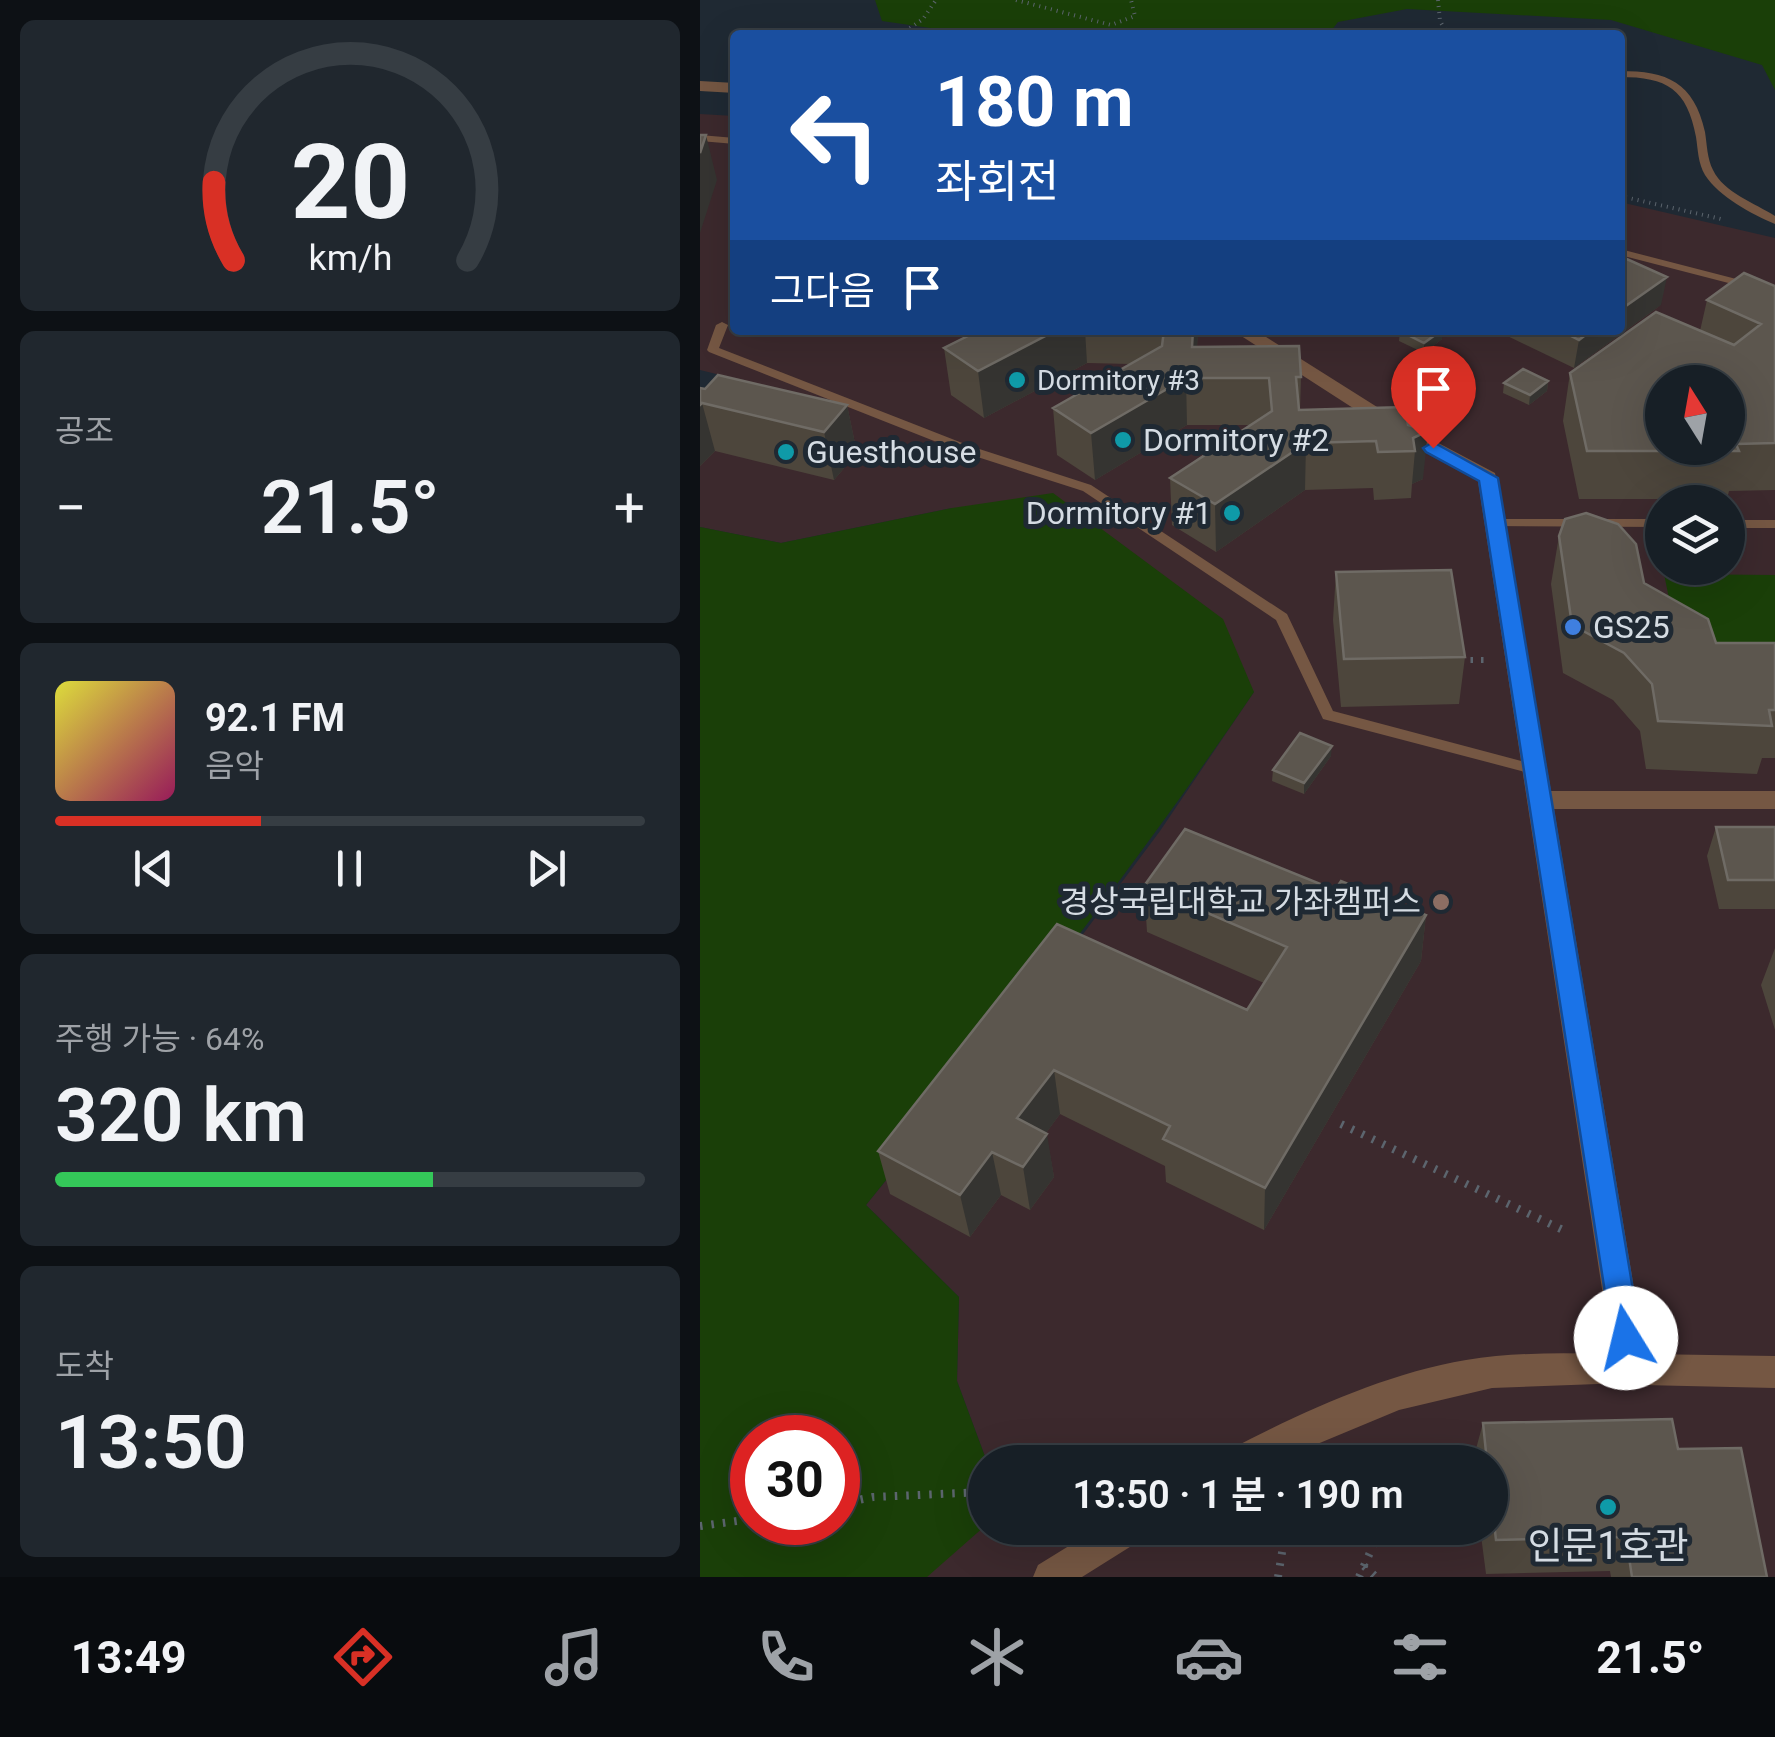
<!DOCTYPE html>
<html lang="ko">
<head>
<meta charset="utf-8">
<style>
	:root { --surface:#171f26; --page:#20272e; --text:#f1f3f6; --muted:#9ea2a7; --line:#363d43; --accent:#d93025 }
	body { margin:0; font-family:Roboto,"Noto Sans KR",sans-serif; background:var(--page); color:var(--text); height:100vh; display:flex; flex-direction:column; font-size:38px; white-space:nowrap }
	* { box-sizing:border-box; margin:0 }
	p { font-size:32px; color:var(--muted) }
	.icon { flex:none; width:55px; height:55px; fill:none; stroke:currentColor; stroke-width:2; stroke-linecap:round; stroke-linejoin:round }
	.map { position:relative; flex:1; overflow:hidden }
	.details { display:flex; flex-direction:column; gap:20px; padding:20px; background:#0d1115; width:700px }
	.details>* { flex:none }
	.hud { position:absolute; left:30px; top:30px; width:895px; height:305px; border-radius:10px; box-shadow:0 10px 40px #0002,0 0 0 2px var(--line); background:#1a4fa0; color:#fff; overflow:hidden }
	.needle { width:65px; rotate:349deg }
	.controls { position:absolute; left:945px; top:365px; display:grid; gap:20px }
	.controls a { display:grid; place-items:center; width:100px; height:100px; border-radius:50%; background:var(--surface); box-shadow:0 10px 40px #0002,0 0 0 2px var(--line); font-size:50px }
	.speed { position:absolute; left:30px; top:1415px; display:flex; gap:20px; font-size:50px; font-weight:700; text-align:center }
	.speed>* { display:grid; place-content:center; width:130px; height:130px; border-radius:50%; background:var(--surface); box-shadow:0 10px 40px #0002,0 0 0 2px var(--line); line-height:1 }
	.speed .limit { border:15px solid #d22; background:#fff; color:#111 }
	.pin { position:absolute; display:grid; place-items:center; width:85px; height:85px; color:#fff; margin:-102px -42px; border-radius:50% 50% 50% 0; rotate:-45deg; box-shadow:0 0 10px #0007 }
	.pin .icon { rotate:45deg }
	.me { position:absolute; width:110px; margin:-55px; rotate:351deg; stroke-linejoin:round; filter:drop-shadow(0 0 8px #0008) }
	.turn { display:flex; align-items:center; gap:35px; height:210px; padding:0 40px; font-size:45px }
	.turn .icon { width:130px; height:130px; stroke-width:2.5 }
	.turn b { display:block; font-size:70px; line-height:85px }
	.then { display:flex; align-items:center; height:95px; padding:0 40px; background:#0003; gap:20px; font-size:38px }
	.big { font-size:75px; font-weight:600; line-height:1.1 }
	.details .tile { flex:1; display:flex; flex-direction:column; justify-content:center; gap:15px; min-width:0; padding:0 35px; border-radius:15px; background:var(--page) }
	.details .dial { align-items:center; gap:0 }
	.dial svg { height:260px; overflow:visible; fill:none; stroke:var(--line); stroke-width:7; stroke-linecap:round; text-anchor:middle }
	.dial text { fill:var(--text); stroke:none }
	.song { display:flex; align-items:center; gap:30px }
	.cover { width:120px; height:120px; border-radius:15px; background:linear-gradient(135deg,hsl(60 70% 55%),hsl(330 70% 35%)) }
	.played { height:10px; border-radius:5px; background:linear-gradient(90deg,var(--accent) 35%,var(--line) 35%) }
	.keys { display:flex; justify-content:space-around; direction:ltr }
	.heat { display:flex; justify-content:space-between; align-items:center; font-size:55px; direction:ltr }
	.charge { height:15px; border-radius:8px; background:linear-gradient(90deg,#34c759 64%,var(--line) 0) }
	.trip { position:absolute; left:268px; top:1445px; width:540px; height:100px; border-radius:50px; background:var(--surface); box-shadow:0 10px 40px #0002,0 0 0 2px var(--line); font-weight:600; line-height:100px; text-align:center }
	.tabs { display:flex; height:160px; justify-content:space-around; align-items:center; background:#090c0f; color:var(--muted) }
	.tabs .icon { width:70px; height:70px }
	.tabs .active { color:var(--accent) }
	.tabs b { font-size:45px; color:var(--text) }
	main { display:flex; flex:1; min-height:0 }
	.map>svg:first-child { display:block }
	.education { fill:#3c292d; fill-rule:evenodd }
	.green { fill:#1a3f08; fill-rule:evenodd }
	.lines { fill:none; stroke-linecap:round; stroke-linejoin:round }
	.path-far2 { stroke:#5c656e; stroke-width:4; stroke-dasharray:1 5; stroke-linecap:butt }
	.path-far1 { stroke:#5c656e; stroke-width:6; stroke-dasharray:2.5 8; stroke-linecap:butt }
	.path { stroke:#5c656e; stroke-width:8; stroke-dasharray:2.5 9; stroke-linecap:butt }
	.lane { fill:#755743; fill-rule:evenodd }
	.street { fill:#755743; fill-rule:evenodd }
	.wall { fill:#4d463c }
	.shaded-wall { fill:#353431 }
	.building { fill:#5c564e; stroke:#6f6b65; stroke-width:2.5; fill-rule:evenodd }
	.route { fill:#1a73e8; stroke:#114b97; stroke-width:2.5 }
	.culture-dot { fill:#0f9aa8; stroke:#1f2933; stroke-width:4 }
	.shop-dot { fill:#3f7fe0; stroke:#1f2933; stroke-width:4 }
	.education-dot { fill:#8d6e63; stroke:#1f2933; stroke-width:4 }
	.labels { text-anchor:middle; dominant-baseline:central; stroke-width:10; stroke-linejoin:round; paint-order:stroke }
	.far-poi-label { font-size:28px; fill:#d5dce3; stroke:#1f2933; text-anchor:start }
	.poi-label { font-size:32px; fill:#d5dce3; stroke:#1f2933; text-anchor:start }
	.near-poi-label { font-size:38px; fill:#d5dce3; stroke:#1f2933 }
</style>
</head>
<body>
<main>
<section class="details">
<div class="tile dial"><svg viewBox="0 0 100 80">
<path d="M14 69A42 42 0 1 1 86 69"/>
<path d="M14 69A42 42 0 0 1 8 45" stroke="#d93025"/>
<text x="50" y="56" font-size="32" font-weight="700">20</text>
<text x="50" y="72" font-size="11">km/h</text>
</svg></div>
<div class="tile"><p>공조</p>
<div class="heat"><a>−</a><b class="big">21.5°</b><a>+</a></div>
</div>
<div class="tile">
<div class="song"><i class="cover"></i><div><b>92.1 FM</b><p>음악</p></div></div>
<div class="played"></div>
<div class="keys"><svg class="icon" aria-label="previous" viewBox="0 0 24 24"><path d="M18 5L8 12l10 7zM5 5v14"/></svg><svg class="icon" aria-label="pause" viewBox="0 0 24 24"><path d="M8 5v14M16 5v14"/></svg><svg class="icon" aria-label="next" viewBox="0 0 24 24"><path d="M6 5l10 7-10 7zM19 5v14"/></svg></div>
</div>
<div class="tile"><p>주행 가능 · 64%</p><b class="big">320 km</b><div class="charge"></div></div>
<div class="tile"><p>도착</p><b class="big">13:50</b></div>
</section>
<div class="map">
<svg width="1075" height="1577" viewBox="0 0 1075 1577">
	<rect width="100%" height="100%" fill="#1f2933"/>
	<path class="education" d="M0 114 35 116V330H920V202L1075 238V1577H219L285 1525 790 1528V1462H287L257 1381 259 1297 166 1205 354 973 460 831 554 692 252 508 81 543 0 527V402L53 383 0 370ZM962 382H1028V448H962ZM962 502H1028V568H962Z"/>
	<path class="green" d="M175 0H1075V90L1062 65 911 20 707 9 638 22 628 35H279L182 21Z
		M353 493 523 619 554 692C433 870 301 1038 166 1205L259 1297 257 1381 287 1462 285 1526 227 1577H0V527L81 543 252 508ZM52 1438H138V1522H52Z
		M964 574 1075 575V652H980Z"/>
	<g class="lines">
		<path class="path-far2" d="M316 0 411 25 435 16 431 0
			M738 0 740 21 748 35
			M200 35 223 19 236 0
			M920 196 1021 219"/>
		<path class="path-far1" d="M760 660H787"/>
		<path class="path" d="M641 1124 867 1232
			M138 1504 173 1497 285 1492
			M0 1526 52 1519
			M664 1566 676 1577
			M578 1577 586 1528
			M659 1577 681 1528"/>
		<path class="lane" d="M920 71C967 71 994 82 1005 132 1007 144 1007 159 1013 170 1024 193 1055 203 1075 216V224C1052 214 1019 197 1005 175 998 163 998 150 996 137 987 89 967 77 920 77Z
			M0 135 35 138V144L0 141Z
			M920 249 1075 289V295L920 255Z
			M22 322 28 325 19 348 270 446 391 485 587 614 633 711 833 764 840 769 833 774 623 719 576 620 383 491 262 452 9 352 7 350 16 325Z
			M794 519H962V527L789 526 788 523 789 520Z
			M1028 520H1075V528H1028Z"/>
		<path class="street" d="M0 81 35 83V93L0 91Z
			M532 330H555L712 429 795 473 851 791H1075V809H854L945 1354 1075 1356V1388L898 1384 792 1388 699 1410 574 1462H524L529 1450C602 1412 684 1374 766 1360 814 1352 864 1353 912 1354L778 481 698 437Z
			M398 1528H446L441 1540 382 1577H333L338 1565Z"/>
	</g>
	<path class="wall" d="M1075 286V490L1029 491 1027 499H879L863 421 870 373 1000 331 1007 300Z
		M961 305 874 368 795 330H920Z
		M280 330H498L497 347 601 377 600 410 708 425 723 479 712 484 711 498 674 500 673 488 605 490 516 552 472 525 470 478 550 425H487L395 480 357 455 353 408 430 364 387 363 284 418 251 395 244 348Z
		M700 331 742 339 724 353 699 341Z
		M848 381 847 391 829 405 803 393 804 383Z
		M0 388 147 405 157 453 134 480 15 451 0 466Z
		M859 536 944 583 1016 643H1075V758H1062L1057 774 946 769 940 731 913 700 863 673 851 584Z
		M636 572 765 657 759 704 641 707 633 620Z
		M631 756 604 794 572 781 573 770Z
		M1016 827H1075V909H1019L1007 856Z
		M444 886 635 890 726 915 721 961 564 1230 466 1182 465 1166 360 1114 346 1133 354 1177 330 1210 301 1195 270 1237 190 1194 178 1151 357 924 547 1010 564 983 447 932Z
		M1075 948V1030L1061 985Z
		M783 1423 978 1449 1067 1577H911L910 1571 786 1574 780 1528H790V1462H773V1460Z"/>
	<path class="shaded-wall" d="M6 135 17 180 0 233V153Z
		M967 277 961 305 874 368 879 340 892 330H920V310Z
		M357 330H385L387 363 284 418 278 371Z
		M493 330H498V336L494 378 492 347Z
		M743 330 742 339 724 353V343Z
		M486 378 487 425 395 480 391 433Z
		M848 381 847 391 829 405 830 395Z
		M2 403 15 451 0 466V405Z
		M147 405 157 453 134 480 124 432Z
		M728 431 723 479 712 484 715 451 713 438Z
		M606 443 605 490 516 552 515 504Z
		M632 746 631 756 604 794V783Z
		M726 915 721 961 564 1230 565 1188Z
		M354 1070 360 1114 325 1162 317 1118Z
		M347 1134 354 1177 330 1210 323 1167Z
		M292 1152 301 1195 270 1237 260 1195Z"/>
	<path class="building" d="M0 135H6L0 153Z
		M920 256 967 277 920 310Z
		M1044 273 1075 286V443L1036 444 1039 451H887L870 373 956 312 1034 345 1061 324 1007 300ZM962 382H1028V448H962Z
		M280 330H357L278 371 244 348Z
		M464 330H493L492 347 599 346 601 377H596L599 410 705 407 708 425 728 431 713 438 715 451 678 452 676 441 606 443 515 504 470 478 572 411 569 378H486L391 433 353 408 462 346Z
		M702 330H742L724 343 700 331Z
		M859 330H892L879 340Z
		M823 369 848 381 830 395 804 383Z
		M18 375 147 405 124 432 2 403 0 405V388L5 389Z
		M886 513 918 524 936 544 944 583 1008 619 1016 643H1075V710H1069L1072 726 958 721 952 684 924 653 872 625 859 536 865 519Z
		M751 570 765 657 644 659 636 572Z
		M600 733 632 746 604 783 573 770Z
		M1016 827H1075V880H1028Z
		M485 829 635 890 641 881 726 915 565 1188 463 1139 470 1126 354 1070 317 1118 347 1134 323 1167 292 1152 260 1195 178 1151 357 924 547 1010 587 947 444 886Z
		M972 1419 978 1449 1041 1448 1067 1577H932L926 1537 796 1540 790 1488V1462H787L783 1423Z"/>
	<path class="route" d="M733 442 798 478 941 1338 937 1348 926 1352 916 1348 912 1338 779 481 726 452 723 448Z"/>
	<g class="culture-dot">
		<circle cx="317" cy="380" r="10"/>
		<circle cx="423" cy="440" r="10"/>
		<circle cx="86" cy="452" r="10"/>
		<circle cx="532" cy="513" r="10"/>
		<circle cx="908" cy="1507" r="10"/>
	</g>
	<circle class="shop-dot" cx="873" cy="627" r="10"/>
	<circle class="education-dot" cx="741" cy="902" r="10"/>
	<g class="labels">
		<g class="far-poi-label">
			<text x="337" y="380">Dormitory #3</text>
		</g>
		<g class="poi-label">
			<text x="443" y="440">Dormitory #2</text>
			<text x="106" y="452">Guesthouse</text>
			<text x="512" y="513" text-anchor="end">Dormitory #1</text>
			<text x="893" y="627">GS25</text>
			<text x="721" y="902" text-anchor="end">경상국립대학교 가좌캠퍼스</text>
		</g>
		<g class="near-poi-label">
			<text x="908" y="1546">인문1호관</text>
		</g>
	</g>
</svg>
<div class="controls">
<a><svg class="needle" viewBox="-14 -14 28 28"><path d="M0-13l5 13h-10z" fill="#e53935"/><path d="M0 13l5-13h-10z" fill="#9ea2a7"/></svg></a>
<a><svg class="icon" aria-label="layers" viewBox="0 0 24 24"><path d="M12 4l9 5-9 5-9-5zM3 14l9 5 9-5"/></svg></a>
</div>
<div class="speed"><div class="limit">30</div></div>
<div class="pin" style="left:733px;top:448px;background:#d93025"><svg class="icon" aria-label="arrive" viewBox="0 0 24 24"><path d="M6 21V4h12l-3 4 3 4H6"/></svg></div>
<svg class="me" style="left:926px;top:1338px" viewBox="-20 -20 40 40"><circle r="19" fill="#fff"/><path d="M0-13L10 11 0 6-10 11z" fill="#1a73e8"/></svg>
<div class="trip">13:50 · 1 분 · 190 m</div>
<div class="hud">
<div class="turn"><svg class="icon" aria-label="left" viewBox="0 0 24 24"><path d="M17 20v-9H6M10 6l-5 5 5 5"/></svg><div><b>180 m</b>좌회전</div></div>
<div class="then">그다음<svg class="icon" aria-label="arrive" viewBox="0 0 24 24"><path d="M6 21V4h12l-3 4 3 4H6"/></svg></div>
</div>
</div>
</main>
<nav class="tabs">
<b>13:49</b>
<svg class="icon active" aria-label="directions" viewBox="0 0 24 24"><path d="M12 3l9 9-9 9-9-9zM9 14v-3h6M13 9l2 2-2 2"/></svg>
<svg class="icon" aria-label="music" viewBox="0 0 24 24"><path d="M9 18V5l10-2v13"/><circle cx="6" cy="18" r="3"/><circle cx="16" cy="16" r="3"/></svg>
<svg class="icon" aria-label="phone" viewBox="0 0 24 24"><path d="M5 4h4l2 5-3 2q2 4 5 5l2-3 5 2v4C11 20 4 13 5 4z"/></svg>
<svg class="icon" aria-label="climate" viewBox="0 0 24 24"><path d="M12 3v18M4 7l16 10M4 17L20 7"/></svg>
<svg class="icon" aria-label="car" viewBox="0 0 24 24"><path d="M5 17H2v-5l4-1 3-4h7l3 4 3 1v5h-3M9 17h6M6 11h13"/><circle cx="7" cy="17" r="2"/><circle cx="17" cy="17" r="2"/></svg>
<svg class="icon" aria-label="filters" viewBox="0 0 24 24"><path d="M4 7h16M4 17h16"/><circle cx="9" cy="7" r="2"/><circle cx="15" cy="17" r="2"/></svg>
<b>21.5°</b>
</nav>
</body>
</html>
